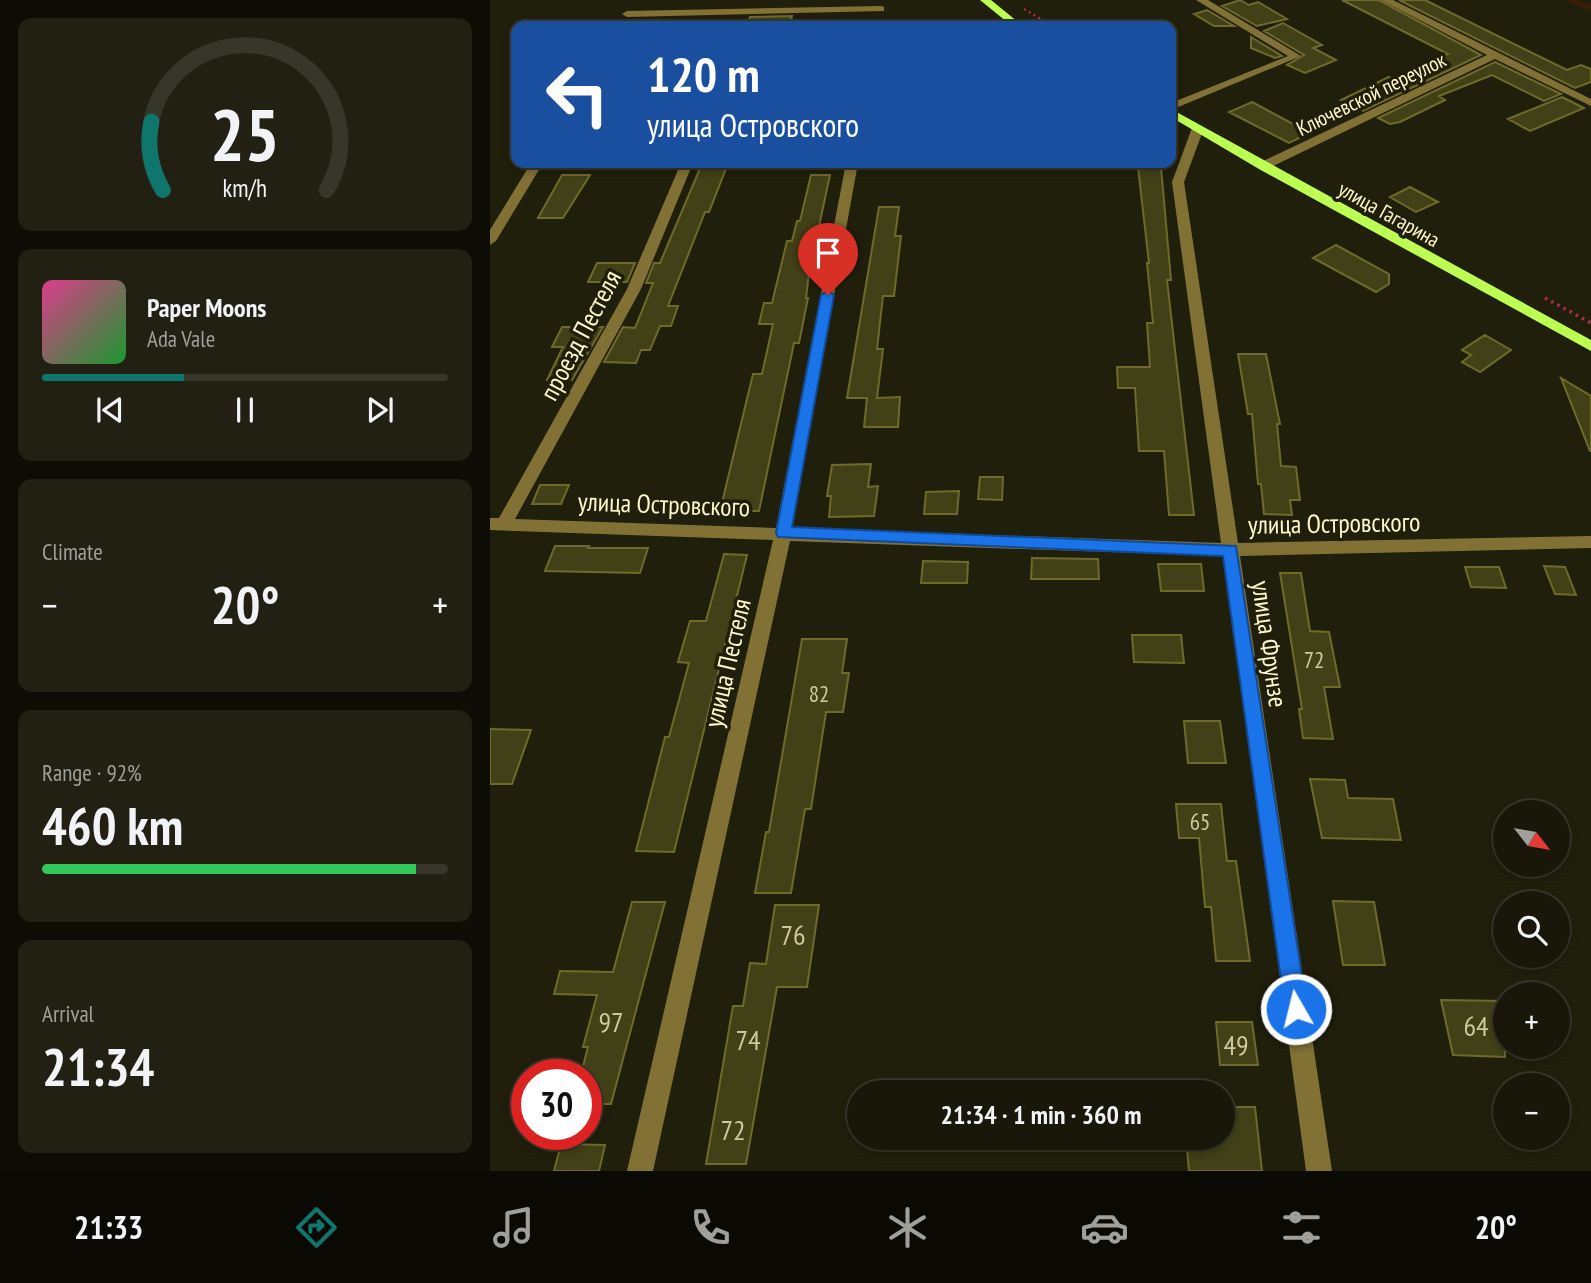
<!DOCTYPE html>
<html lang="en">
<head>
<meta charset="utf-8">
<style>
	:root { --surface:#181709; --page:#212012; --text:#f1f3f6; --muted:#9f9f9c; --line:#36362a; --accent:#0f766e }
	body { margin:0; font-family:"PT Sans Narrow",sans-serif; background:var(--page); color:var(--text); height:100vh; display:flex; flex-direction:column; font-size:26px; white-space:nowrap }
	* { box-sizing:border-box; margin:0 }
	p { font-size:23px; color:var(--muted) }
	.icon { flex:none; width:38px; height:38px; fill:none; stroke:currentColor; stroke-width:2; stroke-linecap:round; stroke-linejoin:round }
	.map { position:relative; flex:1; overflow:hidden }
	.details { display:flex; flex-direction:column; gap:18px; padding:18px; background:#0d0d05; width:490px }
	.details>* { flex:none }
	.hud { position:absolute; left:21px; top:21px; width:665px; height:147px; border-radius:14px; box-shadow:0 4px 10px #0003,0 0 0 2px var(--line); background:#1a4fa0; color:#fff; overflow:hidden }
	.needle { width:46px; rotate:121deg }
	.tools { position:absolute; left:1003px; top:800px; display:grid; gap:14px }
	.tools a { display:grid; place-items:center; width:77px; height:77px; border-radius:50%; background:var(--surface); box-shadow:0 4px 10px #0003,0 0 0 2px var(--line); font-size:35px }
	.speed { position:absolute; left:21px; top:1059px; display:flex; gap:14px; font-size:35px; font-weight:700; text-align:center }
	.speed>* { display:grid; place-content:center; width:91px; height:91px; border-radius:50%; background:var(--surface); box-shadow:0 4px 10px #0003,0 0 0 2px var(--line); line-height:1 }
	.speed .limit { border:10px solid #d22; background:#fff; color:#111 }
	.pin { position:absolute; display:grid; place-items:center; width:60px; height:60px; color:#fff; margin:-72px -30px; border-radius:50% 50% 50% 0; rotate:-45deg; box-shadow:0 0 7px #0007 }
	.pin .icon { rotate:45deg }
	.me { position:absolute; width:77px; margin:-38px; rotate:352deg; stroke-linejoin:round; filter:drop-shadow(0 0 5px #0008) }
	.turn { display:flex; align-items:center; gap:24px; height:147px; padding:0 21px; font-size:32px }
	.turn .icon { width:91px; height:91px; stroke-width:2.5 }
	.turn b { display:block; font-size:49px; line-height:60px }
	.big { font-size:52px; font-weight:700; line-height:1.1 }
	.details .card { flex:1; display:flex; flex-direction:column; justify-content:center; gap:10px; min-width:0; padding:0 24px; border-radius:14px; background:var(--page) }
	.details .dial { align-items:center; gap:0 }
	.dial svg { height:182px; overflow:visible; fill:none; stroke:var(--line); stroke-width:7; stroke-linecap:round; text-anchor:middle }
	.dial text { fill:var(--text); stroke:none }
	.song { display:flex; align-items:center; gap:21px }
	.cover { width:84px; height:84px; border-radius:10px; background:linear-gradient(135deg,hsl(330 70% 55%),hsl(130 70% 35%)) }
	.played { height:7px; border-radius:4px; background:linear-gradient(90deg,var(--accent) 35%,var(--line) 35%) }
	.keys { display:flex; justify-content:space-around; direction:ltr }
	.heat { display:flex; justify-content:space-between; align-items:center; font-size:38px; direction:ltr }
	.charge { height:10px; border-radius:5px; background:linear-gradient(90deg,#34c759 92%,var(--line) 0) }
	.trip { position:absolute; left:357px; top:1080px; width:388px; height:70px; border-radius:35px; background:var(--surface); box-shadow:0 4px 10px #0003,0 0 0 2px var(--line); font-weight:700; line-height:70px; text-align:center }
	.menu { display:flex; height:112px; justify-content:space-around; align-items:center; background:#0a0904; color:var(--muted) }
	.menu .icon { width:49px; height:49px }
	.menu .active { color:var(--accent) }
	.menu b { font-size:32px; color:var(--text) }
	main { display:flex; flex:1; min-height:0 }
	.map>svg:first-child { display:block }
	.lines { fill:none; stroke-linecap:round; stroke-linejoin:round }
	.stream { stroke:#3e1d07; stroke-width:4.5 }
	.building { fill:#424017; stroke:#6e6b29; stroke-width:2 }
	.path-far1 { stroke:#b52953; stroke-width:2.5; stroke-dasharray:2 3.5; stroke-linecap:butt }
	.path { stroke:#b52953; stroke-width:3.5; stroke-dasharray:2.5 4.5; stroke-linecap:butt }
	.minor { fill:#817135; fill-rule:evenodd }
	.major { fill:#bcff52; fill-rule:evenodd }
	.route { fill:#1a73e8; stroke:#114b97; stroke-width:2 }
	.labels { text-anchor:middle; dominant-baseline:central; stroke-width:7; stroke-linejoin:round; paint-order:stroke }
	.far-street-label { font-size:21px; fill:#fff8cb; stroke:#201f0c }
	.number-label { font-size:23px; fill:#d0ca9e }
	.street-label { font-size:26px; fill:#fff8cb; stroke:#201f0c }
	.near-number-label { font-size:28px; fill:#d0ca9e }
</style>
</head>
<body>
<main>
<section class="details">
<div class="card dial"><svg viewBox="0 0 100 80">
<path d="M14 69A42 42 0 1 1 86 69"/>
<path d="M14 69A42 42 0 0 1 9 39" stroke="#0f766e"/>
<text x="50" y="56" font-size="32" font-weight="700">25</text>
<text x="50" y="72" font-size="11">km/h</text>
</svg></div>
<div class="card">
<div class="song"><i class="cover"></i><div><b>Paper Moons</b><p>Ada Vale</p></div></div>
<div class="played"></div>
<div class="keys"><svg class="icon" aria-label="previous" viewBox="0 0 24 24"><path d="M18 5L8 12l10 7zM5 5v14"/></svg><svg class="icon" aria-label="pause" viewBox="0 0 24 24"><path d="M8 5v14M16 5v14"/></svg><svg class="icon" aria-label="next" viewBox="0 0 24 24"><path d="M6 5l10 7-10 7zM19 5v14"/></svg></div>
</div>
<div class="card"><p>Climate</p>
<div class="heat"><a>−</a><b class="big">20°</b><a>+</a></div>
</div>
<div class="card"><p>Range · 92%</p><b class="big">460 km</b><div class="charge"></div></div>
<div class="card"><p>Arrival</p><b class="big">21:34</b></div>
</section>
<div class="map">
<svg width="1101" height="1171" viewBox="0 0 1101 1171">
	<rect width="100%" height="100%" fill="#201f0c"/>
	<g class="lines">
		<path class="stream" d="M1081 0 1101 8"/>
	</g>
	<path class="building" d="M750 0 759 5 768 2 797 19 767 26 732 6Z
		M852 0H889L991 55 873 111 851 100 899 77 904 80 958 54Z
		M909 0H935L1077 70 1091 65 1101 69V82L1085 88Z
		M717 10 744 26H724L704 14Z
		M302 16 299 26H256L260 17Z
		M793 23 832 45 823 48 846 60 815 73 797 65 814 55 774 31Z
		M761 37 792 56 785 58 761 48Z
		M1005 62 1071 94 1054 101 1002 75 949 96 955 100 910 122 900 124 888 118Z
		M1072 97 1094 108 1040 131 1018 119Z
		M762 102 820 133 799 143 739 112Z
		M211 166H237L219 212H215L178 306H188L181 326H170L160 350H151L146 363 114 362 133 327 145 328 163 283H156L164 263H170Z
		M648 167H671L681 280H677L704 515H679L674 451H649L645 388H628L627 367H660L657 323H663L657 263H659Z
		M72 175H100L73 218H48Z
		M321 175H340L319 273 316 298H318L309 343H304L269 511H230L263 374H272L283 324H269L274 303H282L297 241H302L307 221H310Z
		M920 187 948 202 926 212 900 197Z
		M389 207H409L405 236H411L404 296H393L387 349H393L387 398 410 397 408 427H374L377 398H357Z
		M846 245 899 274V284L886 292 823 258Z
		M107 263H145L137 282H98Z
		M72 327H113L82 380H57L73 347H62Z
		M995 335 1021 350 990 372 972 362 981 355 972 350Z
		M748 354H776L790 424H787L791 466 806 467 810 500H800L802 515 774 514 771 484H768L762 414H758Z
		M1071 378 1101 396V451H1100Z
		M381 464 378 487 388 486 384 516 339 517 341 496H337L342 465Z
		M490 477H513L512 500 488 499Z
		M50 485H79L71 504H42Z
		M469 491 467 514H434L436 492Z
		M65 546H99L98 548H158L150 573 55 571Z
		M234 554 257 555 184 852 146 851 175 737H179L199 663 188 662 200 621H216Z
		M542 558 608 559 609 579H541Z
		M433 561 478 562 477 583H431Z
		M668 564H711L714 591H671Z
		M1054 566 1075 567 1086 595 1065 594Z
		M975 567H1009L1016 588 981 587Z
		M790 573H811L820 631 839 632 850 687H834L843 739 813 738 809 709H812Z
		M642 635H691L694 663 644 662Z
		M312 639H357L352 673H359L353 712H336L321 809H315L301 893H265L276 832H279Z
		M694 721H730L736 763H698Z
		M0 729 41 730 22 784H0Z
		M820 779 855 780 858 798 903 799 911 840 832 838Z
		M686 804H731L737 861H746L760 961H726L721 907H715L709 838H689Z
		M843 901 884 902 895 965H853Z
		M142 902H175L121 1104H96V1074H91L98 1047H93L107 995 64 994 70 971 123 972Z
		M285 905H329L317 987H287L256 1164H216L243 1006H253L260 963 276 964Z
		M951 1000 1015 1001V1057L963 1055Z
		M726 1022H762L768 1065H730Z
		M733 1107H765L772 1171H699L696 1138H733Z
		M71 1144 115 1145 109 1171H64Z"/>
	<g class="lines">
		<path class="path-far1" d="M534 9 563 26"/>
		<path class="path" d="M1055 298 1101 323"/>
		<path class="minor" d="M706 0H718L811 56 681 110V103L798 56Z
			M891 0H903L1101 99V106L1005 59 777 169H769V163L997 55Z
			M391 6 394 7V11L137 17 132 14 137 11Z
			M708 125 714 128 694 182 748 543 1101 536V548L750 556 842 1171H816L733 556 300 541 163 1171H137L283 540 0 530V518H9L137 289 191 163H203L151 289 25 519 286 528 356 163H368L302 528 731 543 682 182 702 128Z
			M41 163H53L6 241 0 245V230Z"/>
		<path class="major" d="M490 0H501L533 26H522Z
			M681 109 1101 340V351L769 169 681 117Z"/>
	</g>
	<path class="route" d="M338 291 344 295 302 527 746 546 817 1009 814 1017 806 1020 799 1017 795 1009 733 556 288 537 286 533 331 295Z"/>
	<g class="labels">
		<g class="far-street-label">
			<text transform="translate(881 94) rotate(-26)">Ключевской переулок</text>
			<text transform="translate(899 214) rotate(29)">улица Гагарина</text>
		</g>
		<g class="number-label">
			<text x="824" y="659">72</text>
			<text x="329" y="693">82</text>
			<text x="710" y="821">65</text>
		</g>
		<g class="street-label">
			<text transform="translate(90 335) rotate(-62)">проезд Пестеля</text>
			<text transform="translate(174 504) rotate(2)">улица Островского</text>
			<text transform="translate(844 523) rotate(-1)">улица Островского</text>
			<text transform="translate(780 644) rotate(82)">улица Фрунзе</text>
			<text transform="translate(237 663) rotate(-77)">улица Пестеля</text>
		</g>
		<g class="near-number-label">
			<text x="303" y="934">76</text>
			<text x="121" y="1021">97</text>
			<text x="986" y="1025">64</text>
			<text x="258" y="1039">74</text>
			<text x="746" y="1044">49</text>
			<text x="243" y="1129">72</text>
		</g>
	</g>
</svg>
<div class="tools">
<a><svg class="needle" viewBox="-14 -14 28 28"><path d="M0-13l5 13h-10z" fill="#e53935"/><path d="M0 13l5-13h-10z" fill="#9f9f9c"/></svg></a>
<a><svg class="icon" aria-label="search" viewBox="0 0 24 24"><circle cx="10" cy="10" r="6"/><path d="M15 15l6 6"/></svg></a>
<a>+</a>
<a>−</a>
</div>
<div class="speed"><div class="limit">30</div></div>
<div class="pin" style="left:338px;top:295px;background:#d93025"><svg class="icon" aria-label="arrive" viewBox="0 0 24 24"><path d="M6 21V4h12l-3 4 3 4H6"/></svg></div>
<svg class="me" style="left:806px;top:1009px" viewBox="-20 -20 40 40"><circle r="17" fill="#1a73e8" stroke="#fff" stroke-width="3"/><path d="M0-11L8 9 0 5-8 9z" fill="#fff"/></svg>
<div class="trip">21:34 · 1 min · 360 m</div>
<div class="hud">
<div class="turn"><svg class="icon" aria-label="left" viewBox="0 0 24 24"><path d="M17 20v-9H6M10 6l-5 5 5 5"/></svg><div><b>120 m</b>улица Островского</div></div>
</div>
</div>
</main>
<nav class="menu">
<b>21:33</b>
<svg class="icon active" aria-label="directions" viewBox="0 0 24 24"><path d="M12 3l9 9-9 9-9-9zM9 14v-3h6M13 9l2 2-2 2"/></svg>
<svg class="icon" aria-label="music" viewBox="0 0 24 24"><path d="M9 18V5l10-2v13"/><circle cx="6" cy="18" r="3"/><circle cx="16" cy="16" r="3"/></svg>
<svg class="icon" aria-label="phone" viewBox="0 0 24 24"><path d="M5 4h4l2 5-3 2q2 4 5 5l2-3 5 2v4C11 20 4 13 5 4z"/></svg>
<svg class="icon" aria-label="climate" viewBox="0 0 24 24"><path d="M12 3v18M4 7l16 10M4 17L20 7"/></svg>
<svg class="icon" aria-label="car" viewBox="0 0 24 24"><path d="M5 17H2v-5l4-1 3-4h7l3 4 3 1v5h-3M9 17h6M6 11h13"/><circle cx="7" cy="17" r="2"/><circle cx="17" cy="17" r="2"/></svg>
<svg class="icon" aria-label="filters" viewBox="0 0 24 24"><path d="M4 7h16M4 17h16"/><circle cx="9" cy="7" r="2"/><circle cx="15" cy="17" r="2"/></svg>
<b>20°</b>
</nav>
</body>
</html>
